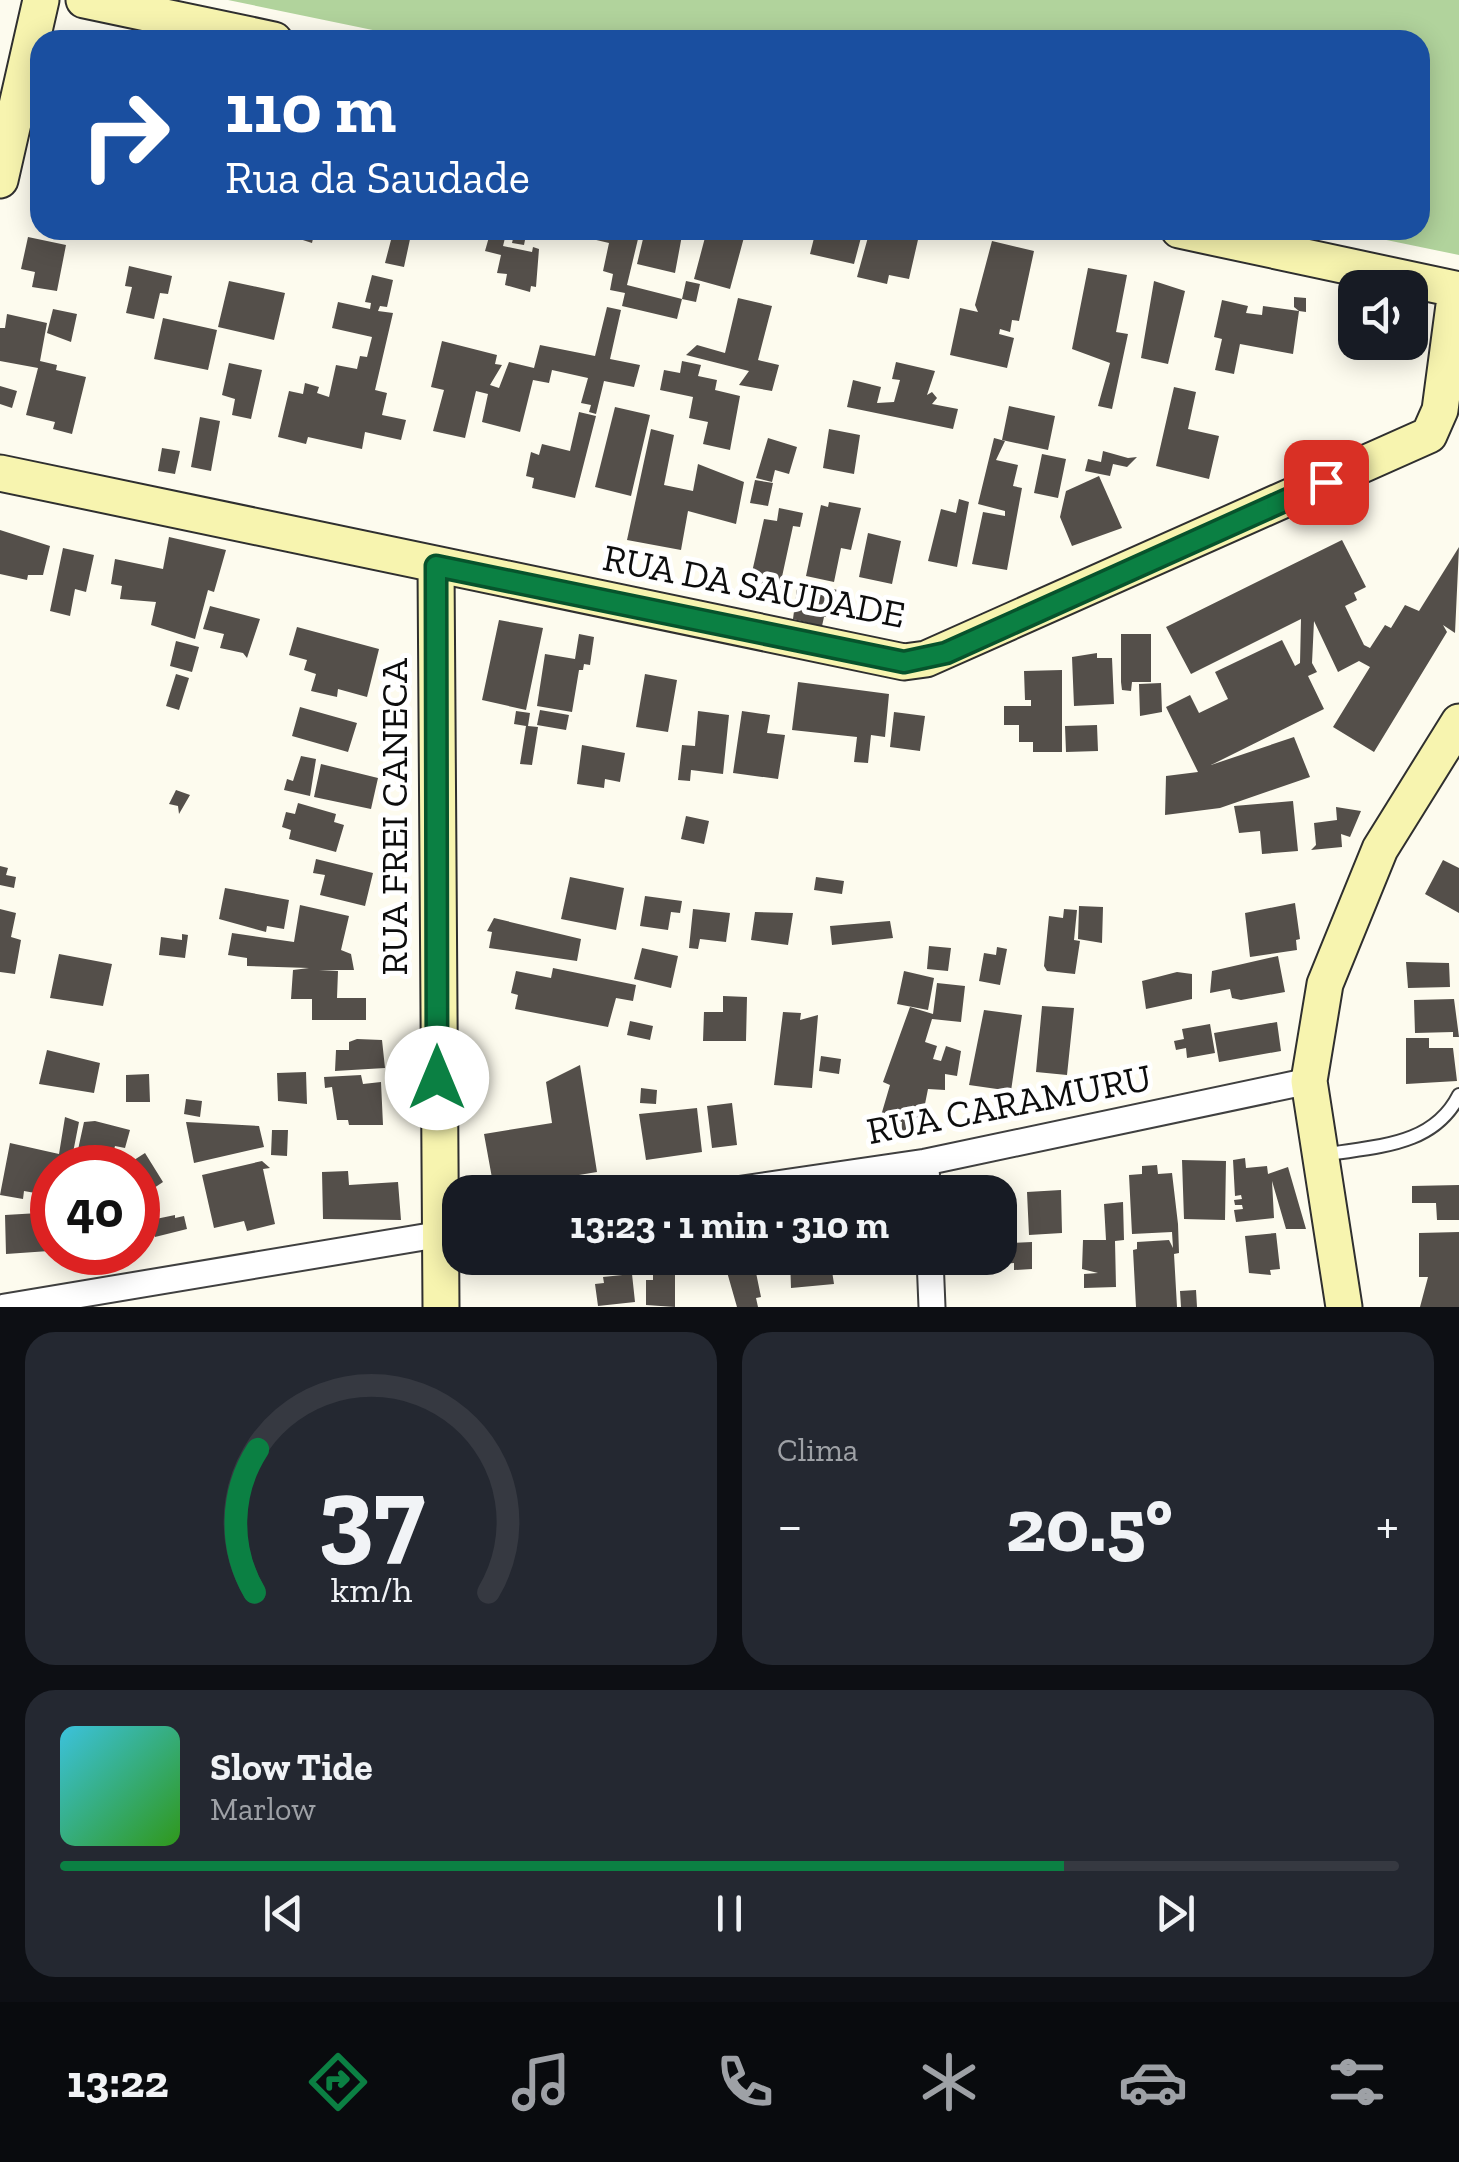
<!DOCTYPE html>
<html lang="pt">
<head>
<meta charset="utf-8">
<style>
	:root { --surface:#171b24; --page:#242831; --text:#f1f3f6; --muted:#9ea1a6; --line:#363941; --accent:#0b8043 }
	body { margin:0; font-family:"Zilla Slab",serif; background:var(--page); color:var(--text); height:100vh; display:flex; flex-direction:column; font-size:38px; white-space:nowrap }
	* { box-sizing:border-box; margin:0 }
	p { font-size:32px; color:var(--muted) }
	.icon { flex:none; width:55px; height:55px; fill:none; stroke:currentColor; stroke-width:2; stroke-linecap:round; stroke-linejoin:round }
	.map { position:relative; height:1307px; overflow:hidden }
	.side { display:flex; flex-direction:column; gap:25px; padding:25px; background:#0d0f14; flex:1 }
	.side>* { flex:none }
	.top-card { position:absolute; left:30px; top:30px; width:1400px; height:210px; border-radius:30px; box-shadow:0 5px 25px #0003; background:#1a4fa0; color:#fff; overflow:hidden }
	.controls { position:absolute; left:1338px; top:270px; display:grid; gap:20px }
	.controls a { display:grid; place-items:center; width:90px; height:90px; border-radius:20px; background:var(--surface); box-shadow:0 5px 25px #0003; font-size:50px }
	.speed { position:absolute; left:30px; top:1145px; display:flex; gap:20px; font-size:50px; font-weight:700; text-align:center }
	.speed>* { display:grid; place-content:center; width:130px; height:130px; border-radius:50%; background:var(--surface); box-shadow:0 5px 25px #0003; line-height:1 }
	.speed .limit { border:15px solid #d22; background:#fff; color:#111 }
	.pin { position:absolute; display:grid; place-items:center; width:85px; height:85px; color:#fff; margin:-42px; border-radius:20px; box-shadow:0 5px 15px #0006 }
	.me { position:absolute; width:110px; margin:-55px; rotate:0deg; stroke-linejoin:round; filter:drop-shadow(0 0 8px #0008) }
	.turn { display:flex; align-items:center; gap:35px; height:210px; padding:0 30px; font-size:45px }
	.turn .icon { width:130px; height:130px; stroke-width:2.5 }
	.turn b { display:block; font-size:70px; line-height:85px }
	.big { font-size:75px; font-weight:800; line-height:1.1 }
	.side .card { flex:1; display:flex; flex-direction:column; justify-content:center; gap:15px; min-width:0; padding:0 35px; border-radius:30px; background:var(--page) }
	.side .dial { align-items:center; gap:0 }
	.dial svg { height:260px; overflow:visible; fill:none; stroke:var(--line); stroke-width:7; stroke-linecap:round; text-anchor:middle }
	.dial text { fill:var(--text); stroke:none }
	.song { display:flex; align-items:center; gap:30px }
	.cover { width:120px; height:120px; border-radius:15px; background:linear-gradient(135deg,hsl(190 70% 55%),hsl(110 70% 35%)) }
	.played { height:10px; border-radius:5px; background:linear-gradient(90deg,var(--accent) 75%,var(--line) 75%) }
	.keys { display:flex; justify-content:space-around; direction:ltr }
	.heat { display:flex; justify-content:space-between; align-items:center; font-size:55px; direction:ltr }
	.side .tiles { flex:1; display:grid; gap:25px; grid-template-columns:1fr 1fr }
	.card:last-child { grid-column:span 2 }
	.trip { position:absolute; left:442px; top:1175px; width:575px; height:100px; border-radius:30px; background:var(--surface); box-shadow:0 5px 25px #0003; font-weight:800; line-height:100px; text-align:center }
	.dock { display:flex; height:160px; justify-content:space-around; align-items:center; background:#090b0e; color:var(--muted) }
	.dock .icon { width:70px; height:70px }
	.dock .selected { color:var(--accent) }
	.dock b { font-size:45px; color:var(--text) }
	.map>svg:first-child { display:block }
	.forest { fill:#b1d39c }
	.building { fill:#544f4a }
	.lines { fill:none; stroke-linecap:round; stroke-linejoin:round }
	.lane-casing { stroke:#404040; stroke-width:16 }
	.street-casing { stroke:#404040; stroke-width:29 }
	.secondary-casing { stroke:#2f2f2f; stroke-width:39 }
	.lane { stroke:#fff; stroke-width:12 }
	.street { stroke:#fff; stroke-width:25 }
	.secondary { stroke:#f7f4af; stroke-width:35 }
	.route-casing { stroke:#07532c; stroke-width:25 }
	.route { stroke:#0b8043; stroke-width:18 }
	.labels { text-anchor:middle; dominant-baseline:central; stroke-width:10; stroke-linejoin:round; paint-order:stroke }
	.street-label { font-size:38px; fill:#0d0d0d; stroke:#fff }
</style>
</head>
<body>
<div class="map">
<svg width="1459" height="1307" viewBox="0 0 1459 1307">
	<rect width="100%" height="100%" fill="#fdfbee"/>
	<path class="forest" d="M228 0H1459V255L1338 230H1420V40H421Z"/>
	<path class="building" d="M272 230H315L312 243Z
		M386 230H412L404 267 385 263 391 240 384 238Z
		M491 230H507L503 246 532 252 533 247 539 249 536 287 531 286 530 292 505 285 507 274 497 273 501 255 485 251Z
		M515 230H537L535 239 526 235 524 245 512 243Z
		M594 230H683L675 273 637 264 643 239H638L627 285 682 299 677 319 622 306 625 293 610 290 613 274 603 271 609 243 592 239Z
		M707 230H746L730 289 694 279Z
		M816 230H863L854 264 810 254Z
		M870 230 920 231 909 279 889 275 887 284 857 277Z
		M28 237 66 245 57 291 32 287 35 272 21 269Z
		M992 241 1034 251 1019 321 1012 320 1010 332 1000 329 999 334 1014 338 1007 368 950 355 960 308 978 312 975 305Z
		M129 266 172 276 168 294 160 293 154 319 126 313 132 287 125 286Z
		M1088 268 1127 275 1116 332 1128 334 1112 409 1098 406 1110 363 1072 349Z
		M372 275 393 280 387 307 380 306 378 311 393 313 375 390 387 393 382 415 406 420 401 440 365 432 362 449 308 437 306 444 278 437 289 391 303 394 305 383 319 387 317 393 329 397 336 365 357 369 360 356 367 357 372 337 332 328 338 302 370 309 371 303 365 302Z
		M229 281 285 293 274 340 218 327Z
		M686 281 700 284 696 302 682 299Z
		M1154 281 1185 291 1168 364 1141 358Z
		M1294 297 1306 298V312L1299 311 1293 354 1240 344 1234 374 1215 370 1222 339 1214 337 1222 300 1248 306 1246 313 1262 315 1263 306 1299 311 1294 307Z
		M738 298 772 306 758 360 779 365 772 391 739 385 749 371 686 355 697 345 725 353Z
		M607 307 621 310 610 359 640 365 634 387 604 381 596 414 589 412 591 405 581 403 588 378 552 370 549 383 533 380 520 432 482 422 488 394 476 391 465 438 433 431 444 390 431 387 442 341 497 355 495 364 502 365 490 385 499 388 509 362 534 368 540 345 595 356Z
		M53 309 77 314 71 342 47 333Z
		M7 314 47 323 40 361 57 365 56 370 86 377 72 434 53 429 55 422 26 415 38 368 0 361V328H5Z
		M163 318 217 330 208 370 154 359Z
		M682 361 701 365 698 376 717 380 715 390 740 396 730 450 703 444 708 422 689 418 693 397 660 390 664 370 680 373Z
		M896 362 935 371 927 395 932 392 937 398 932 404 958 409 953 429 847 407 853 380 881 387 877 403 894 402 900 380 892 379Z
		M229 363 262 370 251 419 232 415 235 399 222 395Z
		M0 386 17 391 12 408 0 404Z
		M1174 387 1196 392 1188 429 1219 436 1209 479 1156 466Z
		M1009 406 1055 416 1048 450 1002 440Z
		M615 407 650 415 631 496 595 487Z
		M579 412 596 416 575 498 532 488 534 478 526 476 531 452 539 455 542 444 570 451Z
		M200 417 220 421 211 471 191 467Z
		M651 429 674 435 664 485 693 491 698 464 744 482 736 524 688 511 681 550 627 540Z
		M829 429 860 435 854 474 823 468Z
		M768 438 797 447 789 474 775 470 772 482 756 478Z
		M994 438 1005 441 996 460 1018 465 1013 486 1022 488 1007 570 972 564 983 512 1005 516V511L978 504Z
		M162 448 180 451 175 474 158 471Z
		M1103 451 1128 458 1137 457 1127 467 1113 464 1110 476 1085 471 1088 459 1101 462Z
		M1042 454 1066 459 1058 498 1034 493Z
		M1099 476 1122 528 1072 546 1060 517 1066 491Z
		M755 480 773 483 768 506 750 503Z
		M959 499 969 502 957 567 928 561 941 509 956 513Z
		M829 502 861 508 851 550 841 548 834 582 806 576 821 505 828 507Z
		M779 508 803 513 800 527 793 526 780 586 787 587 783 608 769 605 773 586 750 581 764 519 777 521Z
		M0 530 50 546 43 575H28L27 580 0 574Z
		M868 533 901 541 892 584 859 577Z
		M169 537 226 550 214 592 208 590 195 639 151 625 156 602 120 599 122 586 111 584 115 559 163 569Z
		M1342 540 1366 587 1354 593 1357 600 1345 606 1364 645 1370 648 1385 625 1391 628 1405 605 1419 611 1459 547 1455 633 1443 625 1447 632 1374 752 1333 727 1370 667 1359 661 1338 672 1314 621 1312 663 1317 672 1308 676 1324 709 1211 765 1294 737 1310 777 1220 808 1165 815 1166 776 1198 772 1166 707 1190 695 1199 713 1228 699 1215 672 1282 640 1295 666 1300 663 1301 619 1191 674 1166 627Z
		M63 548 94 555 86 592 75 589 70 616 50 611Z
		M798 581 842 591 836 614 824 617 822 626 793 619Z
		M210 606 260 619 247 658 243 653 220 648 224 634 203 629Z
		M499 620 543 628 526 710 482 700Z
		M297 627 379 649 367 697 338 689 337 697 311 691 316 674 304 670 307 660 289 655Z
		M579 634 594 637 590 665 584 664 583 670H579L572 712 537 706 545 654 575 659Z
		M1121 634H1151V682H1132L1131 691 1122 690 1121 682Z
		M176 641 199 647 192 672 170 666Z
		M1097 653V658H1112L1114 704 1074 706 1072 657Z
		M1062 670V752H1033V742H1019V725H1004V706H1031V700H1025L1024 671Z
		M176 674 189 678 179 710 166 706Z
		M645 674 677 680 668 732 636 727Z
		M798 682 889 694 885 737 871 735 868 763 854 762 857 737 792 730Z
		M1161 683 1162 712 1140 716 1139 684Z
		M300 707 357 723 348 752 292 736Z
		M540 710 569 715 566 730 537 725Z
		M516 711 530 713 528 726 538 727 532 765 520 764 526 726 514 724Z
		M698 711 729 715 723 774 691 770 690 781 678 780 682 745 695 746Z
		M742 711 770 715 767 733 785 735 778 779 733 773Z
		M894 712 925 716 920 751 890 747Z
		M1097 725 1098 751 1066 752 1065 726Z
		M582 745 625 753 620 782 605 779 604 788 577 784Z
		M301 756 316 759 310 796 284 790 287 779 293 781Z
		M321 764 378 778 371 809 314 797Z
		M176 790 190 795 179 814 178 806 169 804Z
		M1293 801 1298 851 1262 854 1260 831 1239 833 1234 806Z
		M298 803 336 814 334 822 344 825 336 852 289 839 291 830 282 827 286 812 295 814Z
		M1336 807 1361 811 1350 837 1341 834 1342 847 1311 850 1316 845 1314 823 1337 820Z
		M686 816 709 821 704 844 681 839Z
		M316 859 373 873 365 906 320 895 325 875 313 873Z
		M1443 860 1459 868V913L1425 894Z
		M0 866 8 868 6 875 16 877 14 888 0 885Z
		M570 877 624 888 616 930 561 919Z
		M816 877 844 881 842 894 814 890Z
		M225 888 289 900 284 929 267 926 266 932 219 919Z
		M645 896 682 901 680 913 671 912 668 930 640 926Z
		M1295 903 1300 939 1296 940 1297 950 1250 957 1245 913Z
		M300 905 349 916 341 950 351 954 354 970H319L338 971 337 998H366V1020H312V999H291L293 970 309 968 247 966V958L228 955 232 933 294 942Z
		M1079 906 1103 907 1102 943 1078 939Z
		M0 909 16 913 11 937 21 940 15 974 0 972Z
		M693 909 730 913 726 942 700 939 698 949 689 948Z
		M1064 909 1077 910 1074 940 1080 941 1075 974 1047 971 1044 966 1049 916 1063 918Z
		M755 912 793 913 788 945 751 940Z
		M494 918 581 939 577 961 489 948 492 932 487 931Z
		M890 921 893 938 832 945 830 926Z
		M182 934 188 935 185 958 159 955 161 937 182 940Z
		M929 946 951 948 948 971 927 969Z
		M997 947 1007 949 1000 985 979 981 984 953 996 955Z
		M642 948 678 956 671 988 634 979Z
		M59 954 112 964 103 1006 50 998Z
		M1278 956 1285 992 1241 1000 1232 998 1230 989 1210 993 1212 971Z
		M1406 962 1449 963 1450 987 1408 988Z
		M553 968 636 985 633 1001 616 998 608 1027 515 1009 518 995 511 993 516 971 551 978Z
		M904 971 934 978 928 1010 897 1004Z
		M1177 972 1192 974V999L1146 1009 1142 981Z
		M937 983 965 986 961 1022 932 1019 925 1042 937 1046 933 1059 941 1061 946 1046 961 1051 957 1076 945 1074V1090L928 1089 919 1134 901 1132 902 1122 880 1119 890 1085 883 1082 910 1007 933 1014Z
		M723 996 747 997 746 1041H703L704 1012H723Z
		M1454 999 1459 1037H1453V1032L1415 1033 1414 1000Z
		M1042 1006 1074 1008 1067 1075 1036 1072Z
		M984 1010 1022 1015 1011 1091 969 1085Z
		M783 1012 801 1013 800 1020 818 1015 812 1088 774 1085Z
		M630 1021 653 1026 650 1040 627 1035Z
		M1277 1022 1281 1051 1219 1062 1214 1033Z
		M1210 1024 1215 1053 1187 1058 1186 1048 1176 1050 1174 1041 1184 1039 1182 1029Z
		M1406 1038H1429V1048H1453L1457 1081 1406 1084Z
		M357 1039 382 1040 385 1068 335 1071 336 1050H349V1042Z
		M47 1050 100 1063 94 1093 39 1084Z
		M821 1056 841 1059 839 1074 819 1071Z
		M580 1065 597 1172 494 1189 484 1134 552 1123 546 1082Z
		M306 1072 307 1104 278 1101 277 1073Z
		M149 1074 150 1102H126V1075Z
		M361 1075 363 1084 381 1082 383 1125H349L348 1120H337L332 1087 325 1088 324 1077Z
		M641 1088 657 1090 656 1104 640 1103Z
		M186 1099 202 1101 200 1117 184 1114Z
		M732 1103 737 1145 712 1148 707 1106Z
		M697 1108 702 1152 646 1160 639 1114Z
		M65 1117 79 1122 70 1168H52V1196L24 1191 23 1199 0 1195 10 1143 59 1154Z
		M95 1121 130 1130 125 1148 115 1146 109 1168H74L84 1122Z
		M186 1122 259 1126 264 1147 194 1163Z
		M272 1130H288L287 1156 271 1155Z
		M145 1153 163 1182 145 1194 138 1182 147 1176 143 1169 138 1173 131 1162Z
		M1245 1158 1246 1168 1267 1166 1268 1174 1288 1167 1306 1229H1286L1272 1181 1274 1218 1236 1222 1234 1210 1243 1209 1242 1205H1235L1234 1200 1242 1199 1241 1195 1235 1196 1233 1160Z
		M1182 1160 1226 1161 1225 1220 1184 1219Z
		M262 1161 270 1168 263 1169 275 1224 247 1231 244 1221 214 1228 202 1175Z
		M1157 1165 1158 1174 1172 1173 1178 1224 1179 1253 1174 1254 1177 1307H1136L1133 1250 1137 1249V1242L1169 1240 1173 1248 1172 1232 1132 1234 1129 1175 1142 1174V1166Z
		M348 1171 349 1185 398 1182 401 1220 323 1219 322 1172Z
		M1459 1185V1220H1437L1436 1203H1412V1186Z
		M1000 1189H1008L1013 1243 1032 1242V1269L1014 1270V1263L975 1266V1258H1000Z
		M1061 1190 1062 1233 1029 1235 1027 1192Z
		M1123 1202 1124 1240 1115 1241 1116 1287 1084 1288V1274L1098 1273 1082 1269 1083 1240H1106L1104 1204Z
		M39 1213 45 1215 49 1251 6 1254 5 1215Z
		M175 1215V1218L184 1216 187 1229 155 1237 151 1220Z
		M1459 1232V1307H1420L1428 1277H1419V1233Z
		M1276 1233 1280 1269 1270 1270 1271 1275 1249 1273 1245 1236Z
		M653 1258H675V1307L646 1305V1280H653Z
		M723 1258H753L761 1297 756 1298 758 1307H737Z
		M790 1258H830L834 1284 791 1288Z
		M632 1274 635 1302 598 1306 595 1284 604 1283 603 1277Z
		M1196 1290 1197 1307H1181L1180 1291Z"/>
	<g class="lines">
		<g class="lane-casing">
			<path id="lane" d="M1323 1155C1375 1146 1433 1147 1459 1095"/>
		</g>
		<g class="street-casing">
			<path id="street" d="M926 1162 927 1192
				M722 1192 926 1162 1309 1081
				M930 1258 932 1307
				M5 1307 460 1231"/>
		</g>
		<g class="secondary-casing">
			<path id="secondary" d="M84 0 274 40
				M0 180 41 0
				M1179 230 1459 290
				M0 473 904 662 926 659 1429 435 1440 410 1456 290
				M436 566 441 1307
				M1344 1307 1309 1081 1325 984 1380 849 1459 722"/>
		</g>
		<use href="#lane" class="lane"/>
		<use href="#street" class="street"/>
		<use href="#secondary" class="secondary"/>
	</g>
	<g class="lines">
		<g class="route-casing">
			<path id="route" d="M437 1078 436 566 904 662 946 653 1326 482"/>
		</g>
		<use href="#route" class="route"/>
	</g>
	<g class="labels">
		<g class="street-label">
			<text transform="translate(754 586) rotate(11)">RUA DA SAUDADE</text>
			<text transform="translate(394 817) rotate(-90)">RUA FREI CANECA</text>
			<text transform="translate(1009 1104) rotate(-11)">RUA CARAMURU</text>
		</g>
	</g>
</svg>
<div class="controls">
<a><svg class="icon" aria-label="sound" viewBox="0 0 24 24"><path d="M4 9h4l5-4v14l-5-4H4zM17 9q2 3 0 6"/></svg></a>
</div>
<div class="speed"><div class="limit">40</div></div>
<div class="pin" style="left:1326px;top:482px;background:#d93025"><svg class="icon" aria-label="arrive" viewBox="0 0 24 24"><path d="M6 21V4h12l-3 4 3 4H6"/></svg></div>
<svg class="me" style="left:437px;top:1078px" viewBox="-20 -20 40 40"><circle r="19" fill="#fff"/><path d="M0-13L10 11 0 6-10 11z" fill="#0b8043"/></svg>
<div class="trip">13:23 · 1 min · 310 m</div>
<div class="top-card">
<div class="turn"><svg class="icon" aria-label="right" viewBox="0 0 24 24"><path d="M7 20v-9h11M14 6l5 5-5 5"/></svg><div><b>110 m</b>Rua da Saudade</div></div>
</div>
</div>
<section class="side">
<div class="tiles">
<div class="card dial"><svg viewBox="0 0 100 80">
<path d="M14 69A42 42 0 1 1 86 69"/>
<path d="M14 69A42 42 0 0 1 15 25" stroke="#0b8043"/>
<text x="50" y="56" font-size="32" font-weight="700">37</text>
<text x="50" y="72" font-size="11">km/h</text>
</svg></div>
<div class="card"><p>Clima</p>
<div class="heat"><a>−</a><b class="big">20.5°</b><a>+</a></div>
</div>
<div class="card">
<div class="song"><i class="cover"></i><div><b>Slow Tide</b><p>Marlow</p></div></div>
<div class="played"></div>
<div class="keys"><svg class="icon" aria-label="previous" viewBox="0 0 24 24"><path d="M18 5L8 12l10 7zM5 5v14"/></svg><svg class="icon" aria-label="pause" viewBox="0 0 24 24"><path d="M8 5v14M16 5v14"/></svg><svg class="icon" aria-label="next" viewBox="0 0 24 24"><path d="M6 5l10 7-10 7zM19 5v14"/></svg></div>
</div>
</div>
</section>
<nav class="dock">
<b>13:22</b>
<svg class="icon selected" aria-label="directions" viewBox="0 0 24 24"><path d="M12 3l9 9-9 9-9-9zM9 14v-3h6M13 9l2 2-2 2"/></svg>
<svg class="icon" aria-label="music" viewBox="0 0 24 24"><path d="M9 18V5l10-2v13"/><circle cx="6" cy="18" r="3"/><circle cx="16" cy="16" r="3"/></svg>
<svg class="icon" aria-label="phone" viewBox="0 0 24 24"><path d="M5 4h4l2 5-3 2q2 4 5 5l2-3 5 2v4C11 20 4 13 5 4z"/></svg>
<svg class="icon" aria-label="climate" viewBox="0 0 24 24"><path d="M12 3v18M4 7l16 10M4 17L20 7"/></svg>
<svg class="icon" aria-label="car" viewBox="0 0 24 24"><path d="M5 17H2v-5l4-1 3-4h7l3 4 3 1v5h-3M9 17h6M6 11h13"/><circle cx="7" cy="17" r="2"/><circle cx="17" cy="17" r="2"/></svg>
<svg class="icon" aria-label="filters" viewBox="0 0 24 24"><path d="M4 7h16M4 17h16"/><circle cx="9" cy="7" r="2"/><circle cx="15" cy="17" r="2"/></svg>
</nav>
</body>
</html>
